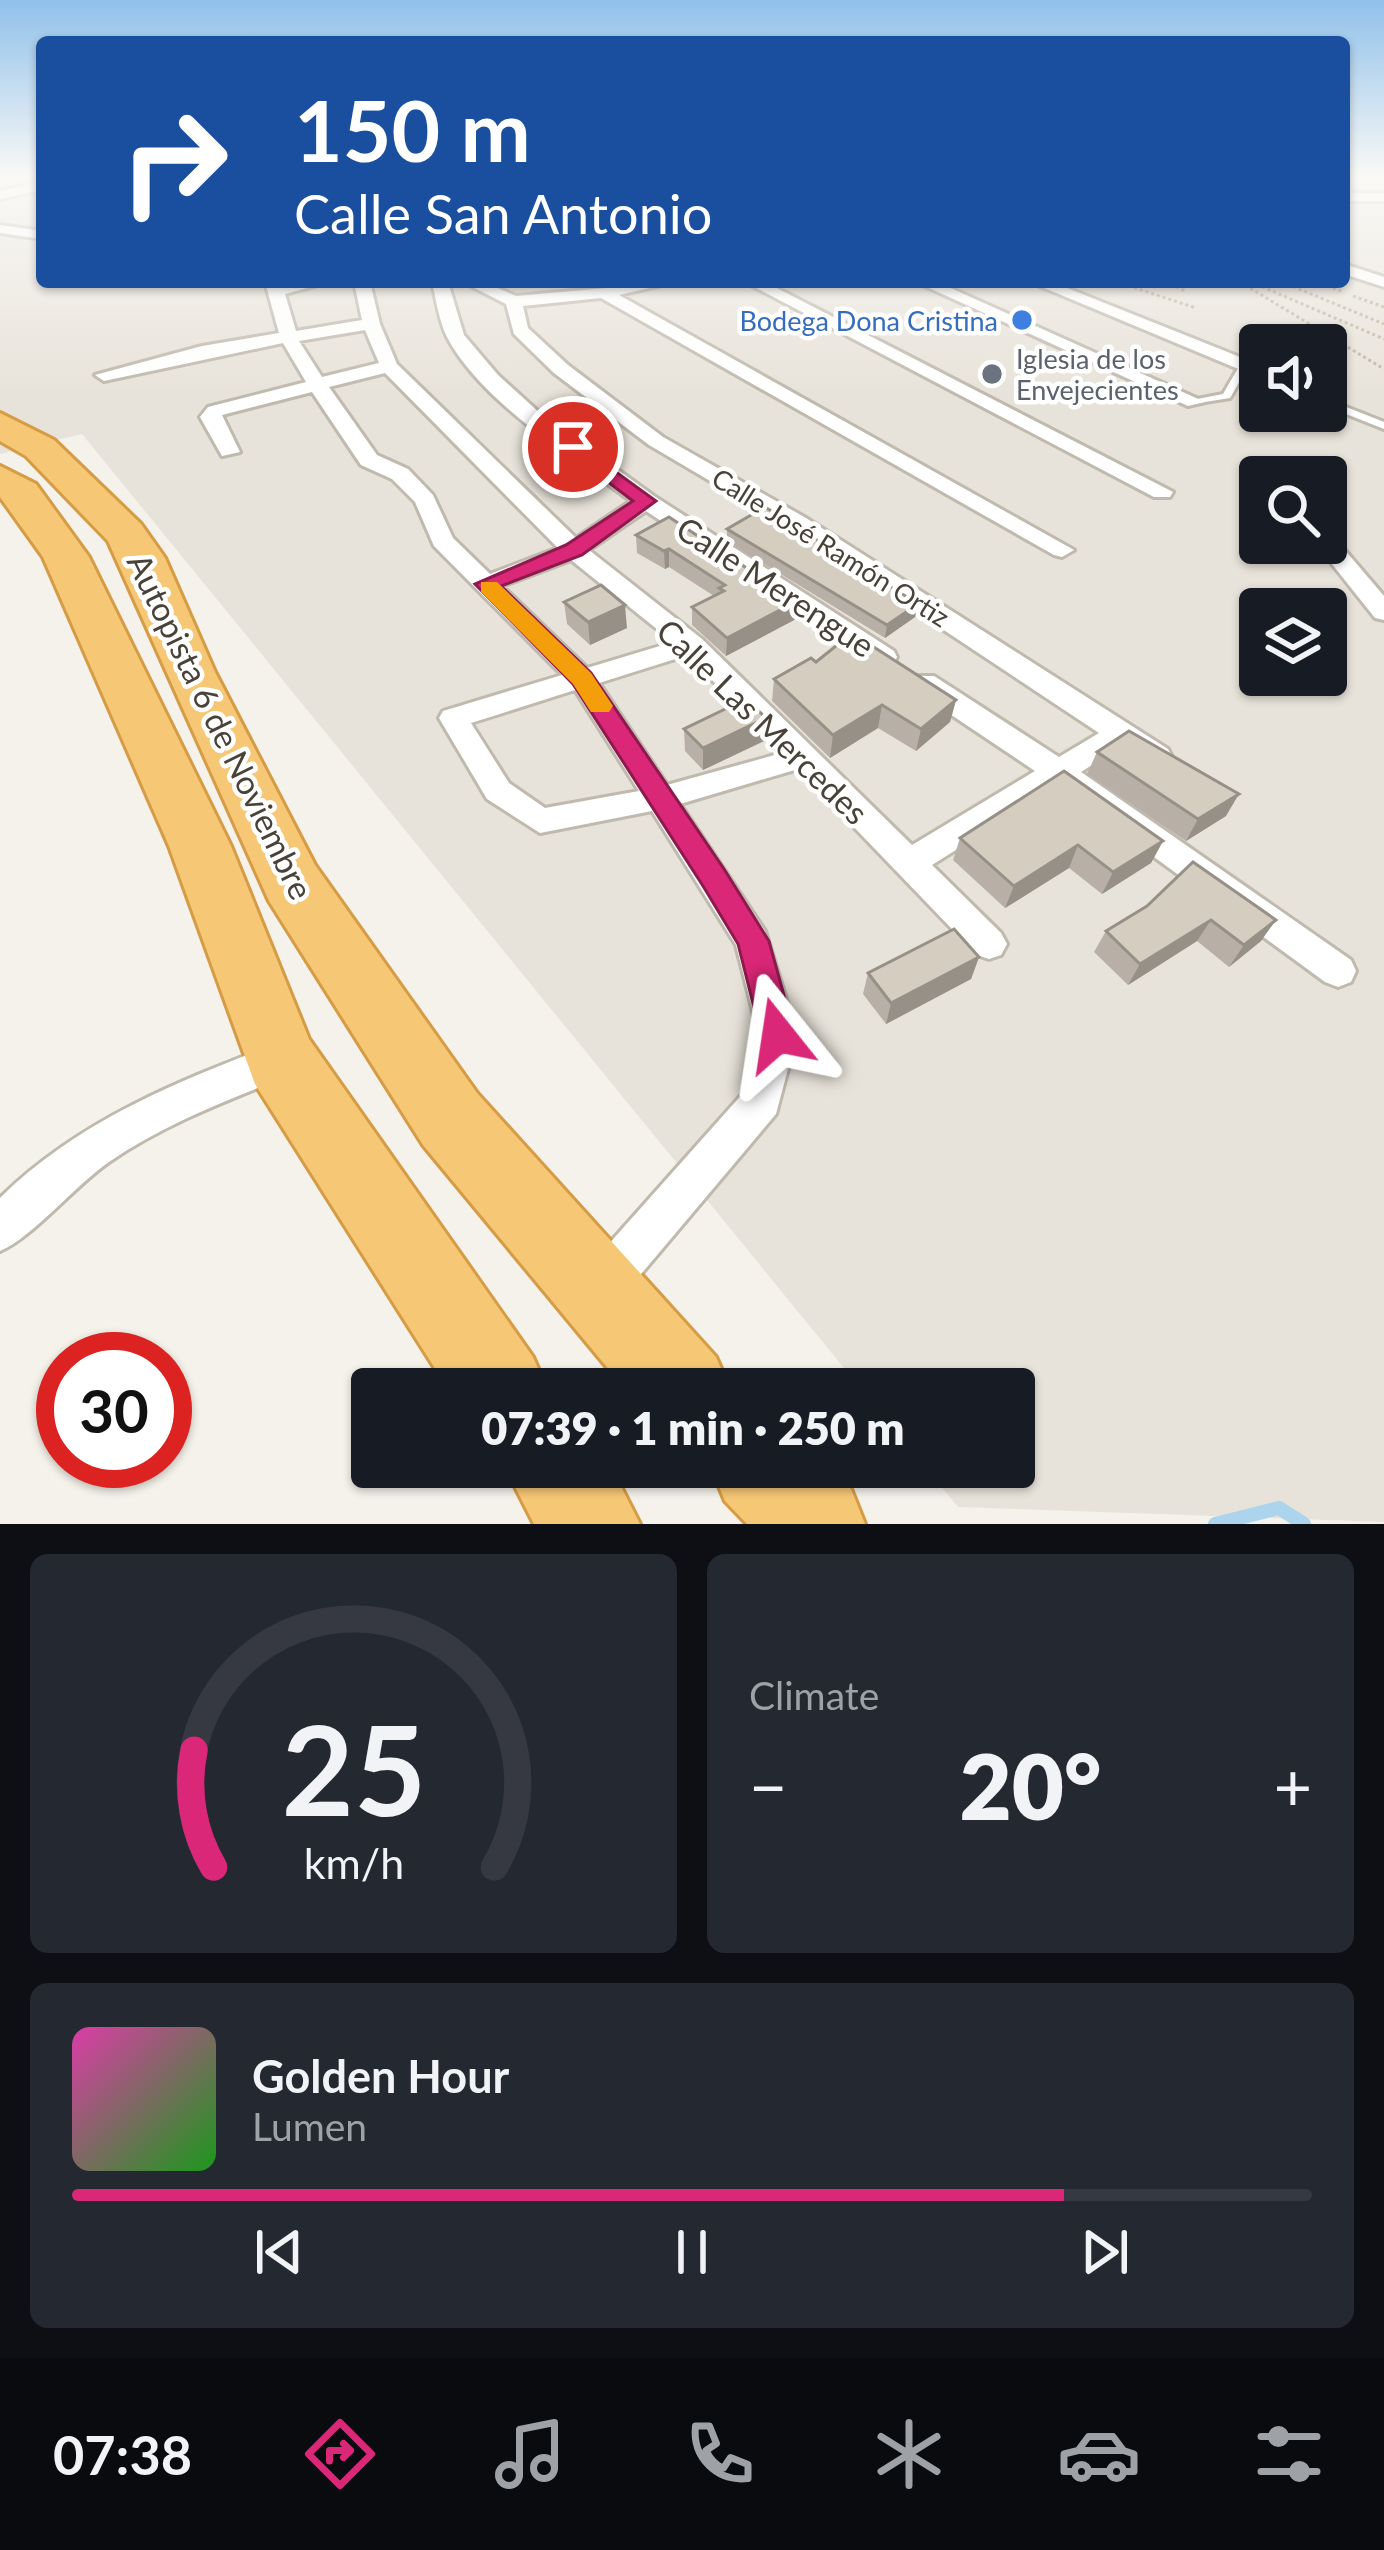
<!DOCTYPE html>
<html lang="en">
<head>
<meta charset="utf-8">
<style>
	:root { --surface:#171b24; --page:#242831; --text:#f1f3f6; --muted:#9ea1a6; --line:#363941; --accent:#db2777 }
	body { margin:0; font-family:Lato,sans-serif; background:var(--page); color:var(--text); height:100vh; display:flex; flex-direction:column; font-size:45px; white-space:nowrap }
	* { box-sizing:border-box; margin:0 }
	p { font-size:39px; color:var(--muted) }
	.icon { flex:none; width:66px; height:66px; fill:none; stroke:currentColor; stroke-width:2; stroke-linecap:round; stroke-linejoin:round }
	.map { position:relative; height:1524px; overflow:hidden }
	.drawer { display:flex; flex-direction:column; gap:30px; padding:30px; background:#0d0f14; flex:1 }
	.drawer>* { flex:none }
	.hud { position:absolute; left:36px; top:36px; width:1314px; height:252px; border-radius:12px; box-shadow:0 3px 9px #0004; background:#1a4fa0; color:#fff; overflow:hidden }
	.controls { position:absolute; left:1239px; top:324px; display:grid; gap:24px }
	.controls a { display:grid; place-items:center; width:108px; height:108px; border-radius:12px; background:var(--surface); box-shadow:0 3px 9px #0004; font-size:60px }
	.speed { position:absolute; left:36px; top:1332px; display:flex; gap:24px; font-size:60px; font-weight:700; text-align:center }
	.speed>* { display:grid; place-content:center; width:156px; height:156px; border-radius:50%; background:var(--surface); box-shadow:0 3px 9px #0004; line-height:1 }
	.speed .limit { border:18px solid #d22; background:#fff; color:#111 }
	.pin { position:absolute; display:grid; place-items:center; width:102px; height:102px; color:#fff; margin:-51px; border:6px solid #fff; border-radius:50%; box-shadow:0 3px 12px #0007 }
	.me { position:absolute; width:132px; margin:-66px; rotate:345deg; stroke-linejoin:round; filter:drop-shadow(0 0 9px #0008) }
	.turn { display:flex; align-items:center; gap:42px; height:252px; padding:0 60px; font-size:54px }
	.turn .icon { width:156px; height:156px; stroke-width:2.5 }
	.turn b { display:block; font-size:84px; line-height:102px }
	.big { font-size:90px; font-weight:800; line-height:1.1 }
	.drawer .card { flex:1; display:flex; flex-direction:column; justify-content:center; gap:18px; min-width:0; padding:0 42px; border-radius:18px; background:var(--page) }
	.drawer .dial { align-items:center; gap:0 }
	.dial svg { height:312px; overflow:visible; fill:none; stroke:var(--line); stroke-width:7; stroke-linecap:round; text-anchor:middle }
	.dial text { fill:var(--text); stroke:none }
	.song { display:flex; align-items:center; gap:36px }
	.cover { width:144px; height:144px; border-radius:18px; background:linear-gradient(135deg,hsl(320 70% 55%),hsl(120 70% 35%)) }
	.played { height:12px; border-radius:6px; background:linear-gradient(90deg,var(--accent) 80%,var(--line) 80%) }
	.keys { display:flex; justify-content:space-around; direction:ltr }
	.heat { display:flex; justify-content:space-between; align-items:center; font-size:66px; direction:ltr }
	.drawer .tiles { flex:1; display:grid; gap:30px; grid-template-columns:1fr 1fr }
	.card:last-child { grid-column:span 2 }
	.trip { position:absolute; left:351px; top:1368px; width:684px; height:120px; border-radius:12px; background:var(--surface); box-shadow:0 3px 9px #0004; font-weight:800; line-height:120px; text-align:center }
	.menu { display:flex; height:192px; justify-content:space-around; align-items:center; background:#090b0e; color:var(--muted) }
	.menu .icon { width:84px; height:84px }
	.menu .active { color:var(--accent) }
	.menu b { font-size:54px; color:var(--text) }
	.map>svg:first-child { display:block }
	.residential { fill:#e8e3da; fill-rule:evenodd }
	.lines { fill:none; stroke-linecap:round; stroke-linejoin:round }
	.stream { stroke:#acd4ed; stroke-width:14 }
	.service-casing { stroke:#c0b9ae; stroke-width:6 }
	.minor-casing { stroke:#c0b9ae; stroke-width:6 }
	.motorway-casing { stroke:#d59c45; stroke-width:6 }
	.path { stroke:#c1b4a0; stroke-width:3; stroke-dasharray:3 3; stroke-linecap:butt }
	.service { fill:#fff; fill-rule:evenodd }
	.minor { fill:#fff; fill-rule:evenodd }
	.motorway { fill:#f6c775; fill-rule:evenodd }
	.wall { fill:#b8b0a6 }
	.shaded-wall { fill:#969087 }
	.building { fill:#d6cdc1; stroke:#969087; stroke-width:3 }
	.route { fill:#db2777; stroke:#8e194d; stroke-width:3 }
	.slow { fill:#f59e0b }
	.shop-dot { fill:#3f7fe0; stroke:#fff; stroke-width:4.5 }
	.worship-dot { fill:#6b7280; stroke:#fff; stroke-width:4.5 }
	.labels { text-anchor:middle; dominant-baseline:central; stroke-width:9; stroke-linejoin:round; paint-order:stroke }
	.far-shop-label { font-size:27px; fill:#366cbe; stroke:#fff; text-anchor:end }
	.far-worship-label { font-size:27px; fill:#5b616d; stroke:#fff; text-anchor:start }
	.far-street-label { font-size:27px; fill:#494239; stroke:#fff }
	.street-label { font-size:33px; fill:#494239; stroke:#fff }
</style>
</head>
<body>
<div class="map">
<svg width="1384" height="1524" viewBox="0 0 1384 1524">
	<rect width="100%" height="100%" fill="#f5f2eb"/>
	<path class="residential" d="M0 178H42V282H1344V178H1384V1522L958 1507 925 1467H1014V1389H861L82 434 0 454ZM1260 345H1326V411H1260ZM1260 477H1326V543H1260ZM1260 609H1326V675H1260Z"/>
	<g class="lines">
		<path class="stream" d="M1215 1524 1279 1508 1304 1524"/>
		<g class="service-casing">
			<path id="service" d="M1241 363 1249 365 1230 398 1192 404V400L1223 394Z
				M1326 399 1384 422V429L1326 406Z"/>
		</g>
		<g class="minor-casing">
			<path id="minor" d="M42 182V190L0 199V191Z
				M1344 193H1384V201H1344Z
				M0 225 42 231V239L0 233Z
				M1344 264 1384 277V287L1344 274Z
				M265 282H329L285 294 296 331 362 320 354 282H370L380 324 397 364 576 538 631 501C574 458 481 402 447 337 439 321 436 299 432 282H448L464 335 498 375 542 415 654 496 894 651 897 657 894 663H874L646 511 589 550 702 639 912 845 1035 771 914 690 910 683 914 676H934L1059 757 1099 733 790 528 649 445 554 373 514 334 506 304 463 282H484L516 296 675 282 619 295 1074 550 1062 557 1054 555 601 298 523 306 528 328 568 365 663 437 806 518 1168 749 1172 757 1168 765 1157 768 1120 747 1081 772 1351 960 1356 971 1351 982 1338 987 1325 982 1057 786 932 865 1001 933 1007 944 1001 955 989 959 977 955 798 769 680 804 765 931 797 1035 776 1114 615 1305 599 1312 583 1305 576 1289 583 1273 745 1091 759 1035 736 945 652 811 540 833 487 799 439 718 443 711 562 675 434 546 415 502 392 479 361 465 312 392 222 415 240 452 222 456 200 417 208 407 306 382 283 343 104 381 95 375 202 346 279 333ZM365 330 379 363 322 377 299 341ZM385 373 558 548 490 574 453 538 433 495 408 469 377 455 329 387ZM571 560 673 642 587 668 502 586ZM688 655 782 753 667 785 599 683ZM575 690 639 791 545 808 509 783 471 723Z
				M745 282H765L1173 492 1170 497H1154Z
				M916 282H937L1205 402 1188 406Z
				M1030 282H1052L1260 365V378Z
				M1336 547 1344 549 1384 596V620L1375 618 1324 554Z
				M281 1042 295 1047 300 1060 295 1073C231 1099 165 1123 109 1162 74 1186 33 1237 0 1251V1198C79 1120 179 1081 281 1042Z"/>
		</g>
		<g class="motorway-casing">
			<path id="motorway" d="M0 413 54 440 141 524 165 558 215 672 315 865 477 1093 716 1357 730 1389H625L423 1145 269 901 108 541 26 456 0 441Z
				M0 466 36 484 89 557 231 846 309 1039 533 1357 547 1389H448L255 1084 169 846 43 557 0 497Z
				M505 1467H611L640 1524H534Z
				M711 1467H828L851 1489 865 1524H747L725 1501Z"/>
		</g>
		<path class="path" d="M1117 282 1196 308
			M1165 282 1186 291
			M1240 282 1384 369
			M1251 282 1384 339
			M1282 282 1384 324
			M1316 282 1341 291
			M1353 296 1384 307
			M1309 333 1318 345
			M1326 356 1337 386"/>
		<use href="#service" class="service"/>
		<use href="#minor" class="minor"/>
		<use href="#motorway" class="motorway"/>
	</g>
	<path class="wall" d="M727 529 918 604 915 617 885 638 727 541Z
		M636 535 797 601 796 619 726 656 692 625V607L714 596 669 567 665 569 637 553Z
		M564 602 627 628 590 645 567 624Z
		M816 662 956 700 950 722 916 751 878 728 830 758 772 701 774 679Z
		M684 729 764 741 703 770 685 751Z
		M1097 752 1226 816 1186 841 1087 774Z
		M960 838 1163 841 1151 863 1102 894 1069 868 1005 908 953 860Z
		M1193 862 1261 941 1229 967 1197 941 1128 985 1094 952 1106 931 1147 906Z
		M979 957 971 979 886 1024 863 994 868 973Z"/>
	<path class="shaded-wall" d="M669 549V567L665 569 664 551Z
		M797 601 796 619 726 656 727 638Z
		M918 604 915 617 885 638 887 625Z
		M625 605 627 628 590 645 588 622Z
		M956 700 950 722 916 751 921 729Z
		M882 705 878 728 830 758 833 735Z
		M766 718 764 741 703 770V748Z
		M1239 794 1226 816 1186 841 1198 819Z
		M1163 841 1151 863 1102 894 1113 872Z
		M1078 845 1069 868 1005 908 1014 886Z
		M1211 920 1197 941 1128 985 1140 964Z
		M1276 920 1261 941 1229 967 1244 945Z
		M979 957 971 979 886 1024 891 1003Z"/>
	<path class="building" d="M765 507 918 604 887 625 727 529Z
		M669 517 797 601 727 638 692 607 724 591 719 588 725 585 669 549 664 551 636 535Z
		M601 585 625 605 588 622 564 602Z
		M852 633 956 700 921 729 882 705 833 735 774 679 811 658 816 662Z
		M746 699 766 718 703 748 684 729Z
		M1129 731 1239 794 1198 819 1097 752Z
		M1064 771 1163 841 1113 872 1078 845 1014 886 960 838Z
		M1193 862 1276 920 1244 945 1211 920 1140 964 1106 931 1147 906Z
		M954 929 979 957 891 1003 868 973Z"/>
	<linearGradient id="sky" x2="0" y2="1"><stop stop-color="#90c1ea"/><stop offset="0.45" stop-color="#faf9f6"/><stop offset="1" stop-color="#faf9f6" stop-opacity="0"/></linearGradient>
	<rect width="1384" height="392" fill="url(#sky)"/>
	<path class="route" d="M573 441 656 501 582 555 501 586 591 673 724 869 769 941 795 1035 790 1046 778 1051 766 1046 761 1035 738 944 703 886 573 684 475 584 566 545 633 501 567 451 564 447Z"/>
	<path class="slow" d="M481 582H497L591 673 613 706 609 712H591L573 684 481 592Z"/>
	<circle class="shop-dot" cx="1022" cy="320" r="12"/>
	<circle class="worship-dot" cx="992" cy="374" r="12"/>
	<g class="labels">
		<g class="far-shop-label">
			<text x="998" y="320">Bodega Dona Cristina</text>
		</g>
		<g class="far-worship-label">
			<text x="1016" y="358">Iglesia de los<tspan x="1016" dy="31">Envejecientes</tspan></text>
		</g>
		<g class="far-street-label">
			<text transform="translate(831 547) rotate(32)">Calle José Ramón Ortiz</text>
		</g>
		<g class="street-label">
			<text transform="translate(776 586) rotate(33)">Calle Merengue</text>
			<text transform="translate(763 721) rotate(44)">Calle Las Mercedes</text>
			<text transform="translate(221 726) rotate(64)">Autopista 6 de Noviembre</text>
		</g>
	</g>
</svg>
<div class="controls">
<a><svg class="icon" aria-label="sound" viewBox="0 0 24 24"><path d="M4 9h4l5-4v14l-5-4H4zM17 9q2 3 0 6"/></svg></a>
<a><svg class="icon" aria-label="search" viewBox="0 0 24 24"><circle cx="10" cy="10" r="6"/><path d="M15 15l6 6"/></svg></a>
<a><svg class="icon" aria-label="layers" viewBox="0 0 24 24"><path d="M12 4l9 5-9 5-9-5zM3 14l9 5 9-5"/></svg></a>
</div>
<div class="speed"><div class="limit">30</div></div>
<div class="pin" style="left:573px;top:447px;background:#d93025"><svg class="icon" aria-label="arrive" viewBox="0 0 24 24"><path d="M6 21V4h12l-3 4 3 4H6"/></svg></div>
<svg class="me" style="left:778px;top:1035px" viewBox="-20 -20 40 40"><path d="M0-17L14 15 0 8-14 15z" fill="#db2777" stroke="#fff" stroke-width="4"/></svg>
<div class="trip">07:39 · 1 min · 250 m</div>
<div class="hud">
<div class="turn"><svg class="icon" aria-label="right" viewBox="0 0 24 24"><path d="M7 20v-9h11M14 6l5 5-5 5"/></svg><div><b>150 m</b>Calle San Antonio</div></div>
</div>
</div>
<section class="drawer">
<div class="tiles">
<div class="card dial"><svg viewBox="0 0 100 80">
<path d="M14 69A42 42 0 1 1 86 69"/>
<path d="M14 69A42 42 0 0 1 9 39" stroke="#db2777"/>
<text x="50" y="56" font-size="32" font-weight="700">25</text>
<text x="50" y="72" font-size="11">km/h</text>
</svg></div>
<div class="card"><p>Climate</p>
<div class="heat"><a>−</a><b class="big">20°</b><a>+</a></div>
</div>
<div class="card">
<div class="song"><i class="cover"></i><div><b>Golden Hour</b><p>Lumen</p></div></div>
<div class="played"></div>
<div class="keys"><svg class="icon" aria-label="previous" viewBox="0 0 24 24"><path d="M18 5L8 12l10 7zM5 5v14"/></svg><svg class="icon" aria-label="pause" viewBox="0 0 24 24"><path d="M8 5v14M16 5v14"/></svg><svg class="icon" aria-label="next" viewBox="0 0 24 24"><path d="M6 5l10 7-10 7zM19 5v14"/></svg></div>
</div>
</div>
</section>
<nav class="menu">
<b>07:38</b>
<svg class="icon active" aria-label="directions" viewBox="0 0 24 24"><path d="M12 3l9 9-9 9-9-9zM9 14v-3h6M13 9l2 2-2 2"/></svg>
<svg class="icon" aria-label="music" viewBox="0 0 24 24"><path d="M9 18V5l10-2v13"/><circle cx="6" cy="18" r="3"/><circle cx="16" cy="16" r="3"/></svg>
<svg class="icon" aria-label="phone" viewBox="0 0 24 24"><path d="M5 4h4l2 5-3 2q2 4 5 5l2-3 5 2v4C11 20 4 13 5 4z"/></svg>
<svg class="icon" aria-label="climate" viewBox="0 0 24 24"><path d="M12 3v18M4 7l16 10M4 17L20 7"/></svg>
<svg class="icon" aria-label="car" viewBox="0 0 24 24"><path d="M5 17H2v-5l4-1 3-4h7l3 4 3 1v5h-3M9 17h6M6 11h13"/><circle cx="7" cy="17" r="2"/><circle cx="17" cy="17" r="2"/></svg>
<svg class="icon" aria-label="filters" viewBox="0 0 24 24"><path d="M4 7h16M4 17h16"/><circle cx="9" cy="7" r="2"/><circle cx="15" cy="17" r="2"/></svg>
</nav>
</body>
</html>
